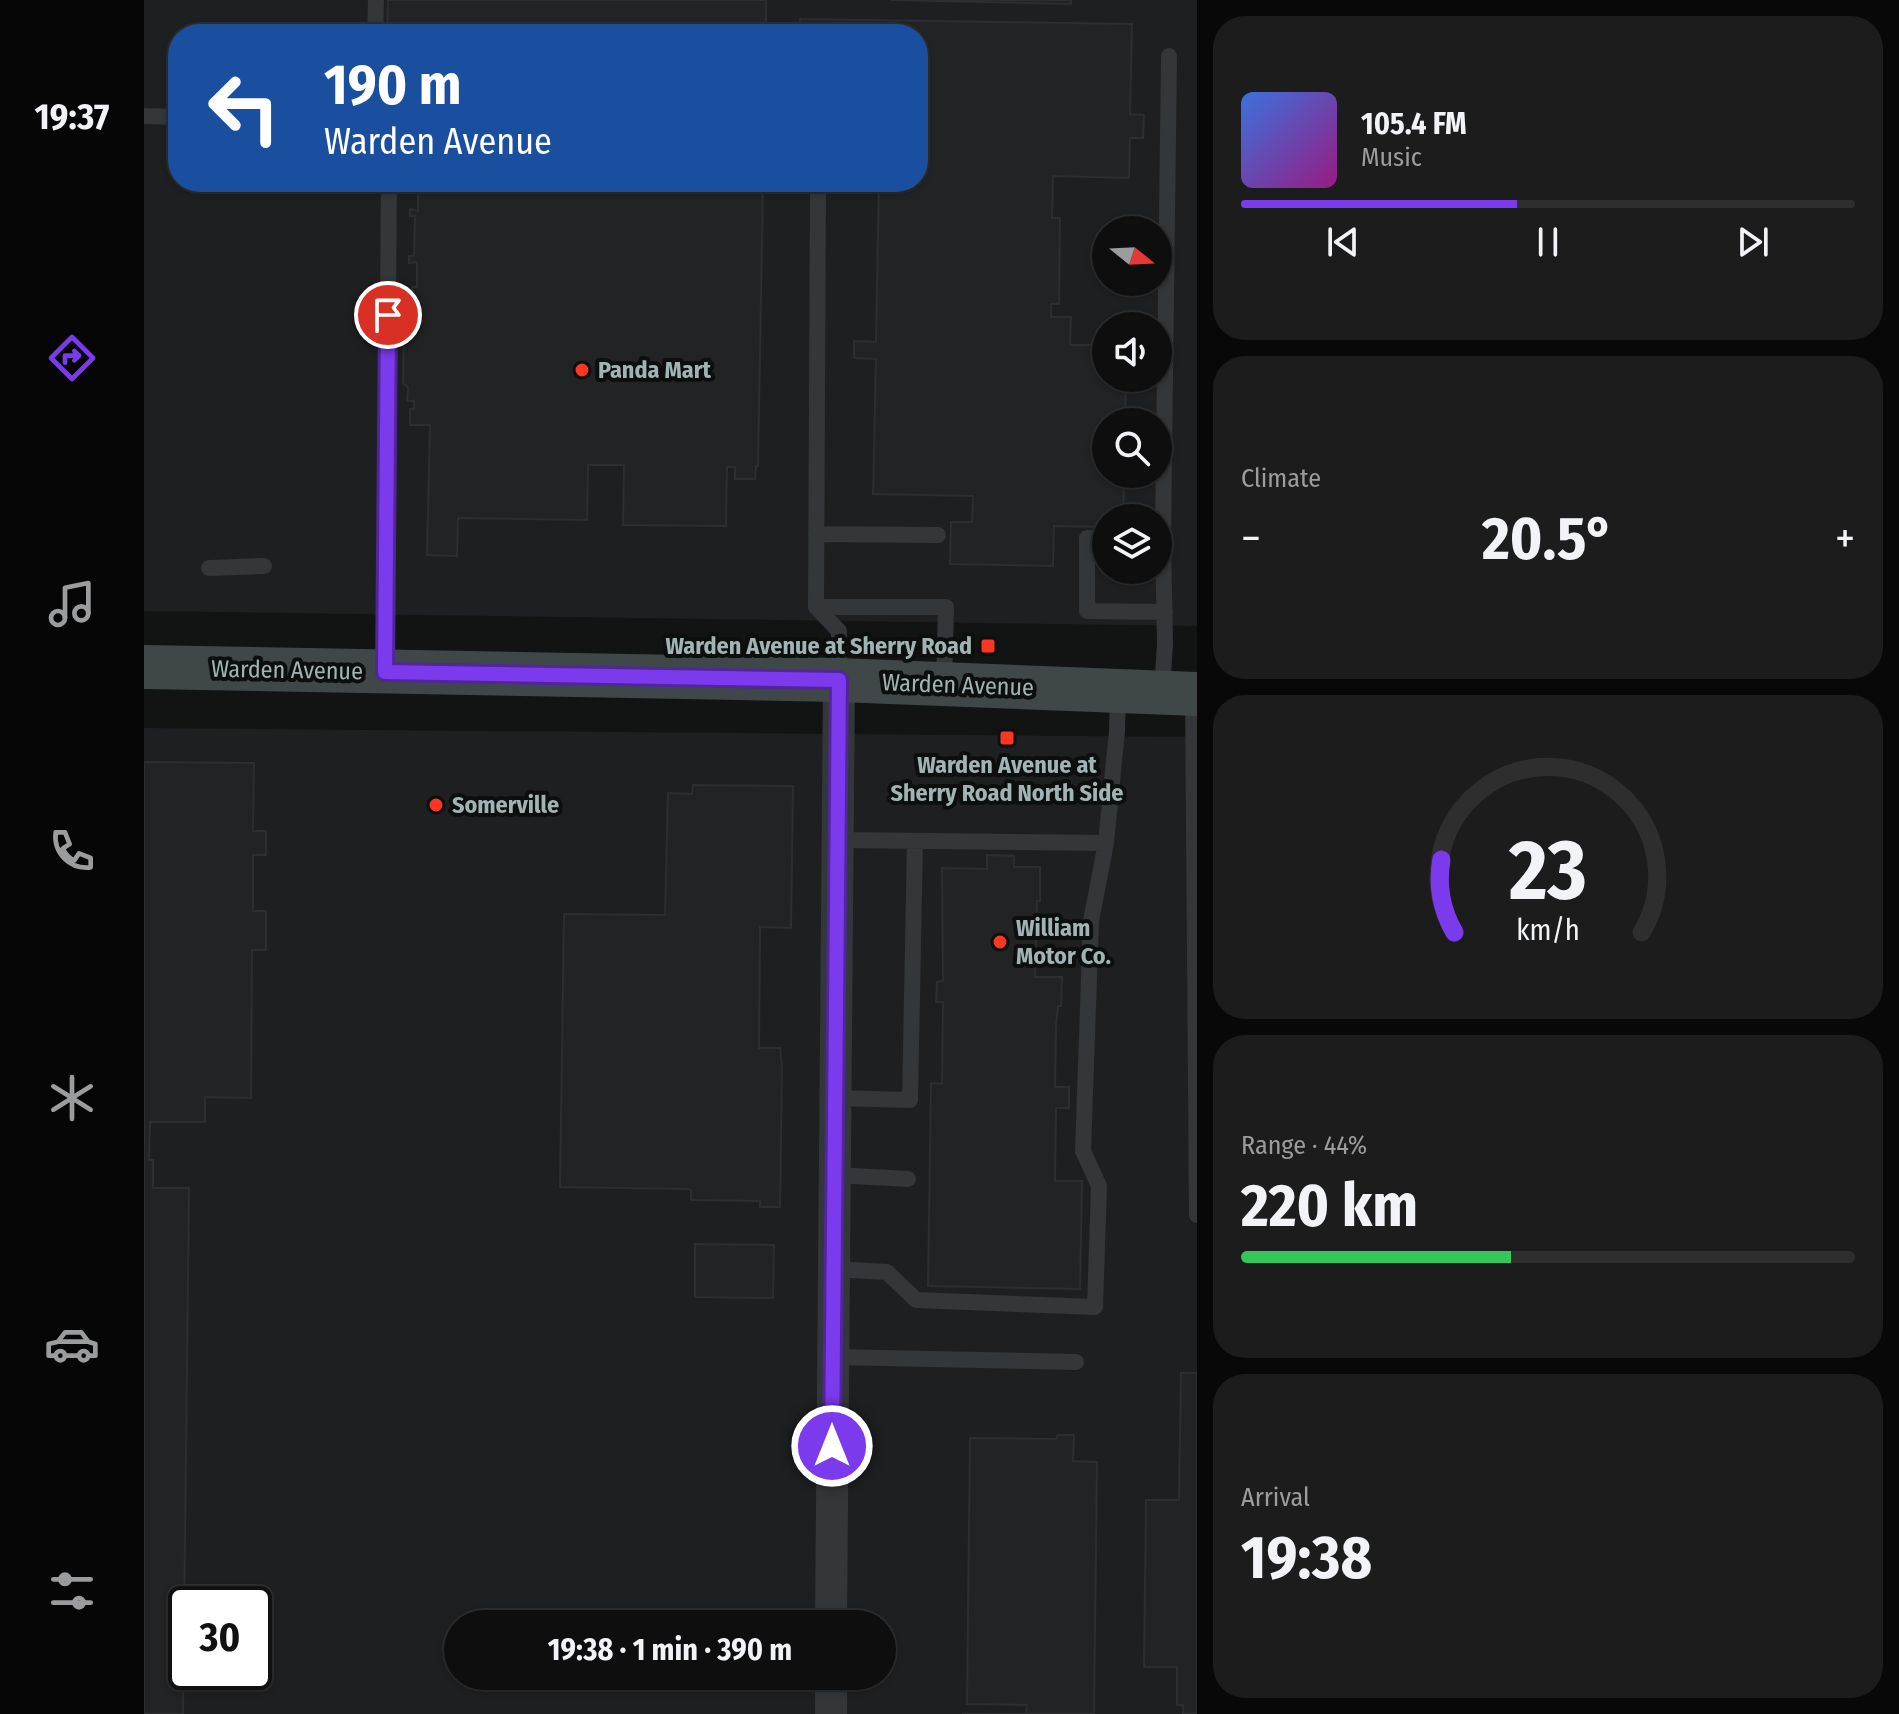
<!DOCTYPE html>
<html lang="en">
<head>
<meta charset="utf-8">
<style>
	:root { --surface:#0e0e0e; --page:#1c1c1c; --text:#f1f3f6; --muted:#9b9c9e; --line:#2e2e2e; --accent:#7c3aed }
	body { margin:0; font-family:"Fira Sans Condensed",sans-serif; background:var(--page); color:var(--text); height:100vh; display:flex; flex-direction:column; font-size:30px; white-space:nowrap }
	* { box-sizing:border-box; margin:0 }
	p { font-size:26px; color:var(--muted) }
	.icon { flex:none; width:44px; height:44px; fill:none; stroke:currentColor; stroke-width:2; stroke-linecap:round; stroke-linejoin:round }
	.map { position:relative; flex:1; overflow:hidden }
	.side { display:flex; flex-direction:column; gap:16px; padding:16px; background:#080808; width:702px }
	.side>* { flex:none }
	.hud { position:absolute; left:24px; top:24px; width:760px; height:168px; border-radius:32px; box-shadow:0 2px 6px #0004,0 0 0 2px var(--line); background:#1a4fa0; color:#fff; overflow:hidden }
	.needle { width:52px; rotate:108deg }
	.buttons { position:absolute; left:948px; top:216px; display:grid; gap:16px }
	.buttons a { display:grid; place-items:center; width:80px; height:80px; border-radius:50%; background:var(--surface); box-shadow:0 2px 6px #0004,0 0 0 2px var(--line); font-size:40px }
	.speed { position:absolute; left:24px; top:1586px; display:flex; gap:16px; font-size:40px; font-weight:700; text-align:center }
	.speed>* { display:grid; place-content:center; width:104px; height:104px; border-radius:50%; background:var(--surface); box-shadow:0 2px 6px #0004,0 0 0 2px var(--line); line-height:1 }
	.speed .limit { border:4px solid #111; border-radius:12px; background:#fff; color:#111 }
	.pin { position:absolute; display:grid; place-items:center; width:68px; height:68px; color:#fff; margin:-34px; border:4px solid #fff; border-radius:50%; box-shadow:0 2px 8px #0007 }
	.me { position:absolute; width:88px; margin:-44px; rotate:0deg; stroke-linejoin:round; filter:drop-shadow(0 0 6px #0008) }
	.turn { display:flex; align-items:center; gap:28px; height:168px; padding:0 24px; font-size:36px }
	.turn .icon { width:104px; height:104px; stroke-width:2.5 }
	.turn b { display:block; font-size:56px; line-height:68px }
	.big { font-size:60px; font-weight:700; line-height:1.1 }
	.side .card { flex:1; display:flex; flex-direction:column; justify-content:center; gap:12px; min-width:0; padding:0 28px; border-radius:32px; background:var(--page) }
	.side .dial { align-items:center; gap:0 }
	.dial svg { height:208px; overflow:visible; fill:none; stroke:var(--line); stroke-width:7; stroke-linecap:round; text-anchor:middle }
	.dial text { fill:var(--text); stroke:none }
	.song { display:flex; align-items:center; gap:24px }
	.cover { width:96px; height:96px; border-radius:12px; background:linear-gradient(135deg,hsl(220 70% 55%),hsl(310 70% 35%)) }
	.played { height:8px; border-radius:4px; background:linear-gradient(90deg,var(--accent) 45%,var(--line) 45%) }
	.keys { display:flex; justify-content:space-around; direction:ltr }
	.heat { display:flex; justify-content:space-between; align-items:center; font-size:44px; direction:ltr }
	.charge { height:12px; border-radius:6px; background:linear-gradient(90deg,#34c759 44%,var(--line) 0) }
	.trip { position:absolute; left:300px; top:1610px; width:452px; height:80px; border-radius:40px; background:var(--surface); box-shadow:0 2px 6px #0004,0 0 0 2px var(--line); font-weight:700; line-height:80px; text-align:center }
	main { display:flex; flex:1; min-height:0 }
	.tabs { display:flex; flex-direction:column; width:144px; justify-content:space-around; align-items:center; background:#060606; color:var(--muted) }
	.tabs .icon { width:56px; height:56px }
	.tabs .on { color:var(--accent) }
	.tabs b { font-size:36px; color:var(--text) }
	.map>svg:first-child { display:block }
	.built { fill:#1e1f20; fill-rule:evenodd }
	.building { fill:#222325; stroke:#2c2e30; stroke-width:2 }
	.lines { fill:none; stroke-linecap:round; stroke-linejoin:round }
	.lane { stroke:#333739; stroke-width:16 }
	.street { stroke:#333739; stroke-width:32 }
	.secondary { stroke:#404749; stroke-width:44 }
	.route-casing { stroke:#51269a; stroke-width:20 }
	.route { stroke:#7c3aed; stroke-width:14 }
	.poi-dot { fill:#fa3723; stroke:#0d0e0e; stroke-width:3 }
	.labels { text-anchor:middle; dominant-baseline:central; stroke-width:8; stroke-linejoin:round; paint-order:stroke }
	.poi-label { font-size:24px; font-weight:bold; fill:#a2b3b5; stroke:#0d0e0e; text-anchor:start }
	.street-label { font-size:24px; fill:#a2b3b5; stroke:#0d0e0e }
</style>
</head>
<body>
<main>
<nav class="tabs">
<b>19:37</b>
<svg class="icon on" aria-label="directions" viewBox="0 0 24 24"><path d="M12 3l9 9-9 9-9-9zM9 14v-3h6M13 9l2 2-2 2"/></svg>
<svg class="icon" aria-label="music" viewBox="0 0 24 24"><path d="M9 18V5l10-2v13"/><circle cx="6" cy="18" r="3"/><circle cx="16" cy="16" r="3"/></svg>
<svg class="icon" aria-label="phone" viewBox="0 0 24 24"><path d="M5 4h4l2 5-3 2q2 4 5 5l2-3 5 2v4C11 20 4 13 5 4z"/></svg>
<svg class="icon" aria-label="climate" viewBox="0 0 24 24"><path d="M12 3v18M4 7l16 10M4 17L20 7"/></svg>
<svg class="icon" aria-label="car" viewBox="0 0 24 24"><path d="M5 17H2v-5l4-1 3-4h7l3 4 3 1v5h-3M9 17h6M6 11h13"/><circle cx="7" cy="17" r="2"/><circle cx="17" cy="17" r="2"/></svg>
<svg class="icon" aria-label="filters" viewBox="0 0 24 24"><path d="M4 7h16M4 17h16"/><circle cx="9" cy="7" r="2"/><circle cx="15" cy="17" r="2"/></svg>
</nav>
<div class="map">
<svg width="1053" height="1714" viewBox="0 0 1053 1714">
	<rect width="100%" height="100%" fill="#121313"/>
	<path class="built" d="M0 0H1053V626L0 611ZM34 34H774V182H34ZM962 230H1014V282H962ZM962 326H1014V378H962ZM962 422H1014V474H962ZM962 518H1014V570H962Z
		M0 728 1053 737V1714H0ZM42 1604H110V1672H42ZM314 1624H738V1676H314Z"/>
	<path class="building" d="M244 0H622V34H243Z
		M747 0H927V4Z
		M656 19 988 24 986 114 1000 115 999 138H986L985 178 909 176 908 218H916L915 304H907V317H927L926 345H952V334H962V378H982L981 422H962V474H980L979 518H962V527L910 526 909 566 806 564 807 522H828L829 496 729 494 732 359 710 358V341L732 342 735 182H774V34H656Z
		M274 182H619L614 466H612L611 479H591V467H583L582 526 479 525 480 465H444L443 520 314 518 313 556 283 555 286 425H266V409H270V401H263L264 388 259 383 260 329 264 323V311H271V302H267L268 287H273V262L265 263V256H270L271 216H266V209L274 211Z
		M0 762 110 763 109 831H122V855H109V911H122V950H108L107 1098 61 1097V1122H6L5 1160H9V1188H45L39 1714H0Z
		M549 785 649 786 647 928 616 927 615 1048H636L638 1068 636 1207H616V1201L547 1200V1190L544 1189 416 1187 420 914 521 915 524 793 548 794Z
		M843 855 870 856V867H896V901H893L891 977H918L917 1006H914L912 1026 911 1087H925V1108H912L911 1181H938L936 1289 784 1286 787 1083 798 1084 799 1002H792L793 982 799 981 798 868 843 869Z
		M551 1244 630 1245 629 1298 551 1297Z
		M1037 1373H1053V1714H1039V1705H1033V1667H1000L1002 1500H1035Z
		M914 1435H930L929 1461 953 1462 950 1714H818H882L883 1705 823 1704 826 1438 912 1439Z"/>
	<g class="lines">
		<path class="lane" d="M231 34 232 0
			M0 116 34 117
			M674 185 672 607 695 631V679
			M672 534 794 535
			M962 538H943V611L1021 612
			M1014 538H1019L1021 644 1018 691
			M1019 538 1025 56
			M65 568 120 566
			M672 607H802L800 684
			M241 670 245 182
			M1049 697 1053 1215
			M694 840 962 843 973 731 974 693
			M691 1098 766 1100 771 841
			M690 1175 764 1179
			M689 1269 743 1272 772 1300 951 1307 955 1186 939 1151 947 921 962 843
			M689 1357 932 1362"/>
		<path class="street" d="M687 1624 695 680
			M687 1714V1676"/>
		<path class="secondary" d="M0 667 695 680 1053 694"/>
	</g>
	<g class="lines">
		<g class="route-casing">
			<path id="route" d="M244 315 241 672 695 680 688 1446"/>
		</g>
		<use href="#route" class="route"/>
	</g>
	<g class="poi-dot">
		<circle cx="438" cy="370" r="8"/>
		<rect x="836" y="638" width="16" height="16" rx="4"/>
		<rect x="855" y="730" width="16" height="16" rx="4"/>
		<circle cx="292" cy="805" r="8"/>
		<circle cx="856" cy="942" r="8"/>
	</g>
	<g class="labels">
		<g class="poi-label">
			<text x="454" y="370">Panda Mart</text>
			<text x="828" y="646" text-anchor="end">Warden Avenue at Sherry Road</text>
			<text x="863" y="765" text-anchor="middle">Warden Avenue at<tspan x="863" dy="28">Sherry Road North Side</tspan></text>
			<text x="308" y="805">Somerville</text>
			<text x="872" y="928">William<tspan x="872" dy="28">Motor Co.</tspan></text>
		</g>
		<g class="street-label">
			<text transform="translate(143 670) rotate(1)">Warden Avenue</text>
			<text transform="translate(814 685) rotate(2)">Warden Avenue</text>
		</g>
	</g>
</svg>
<div class="buttons">
<a><svg class="needle" viewBox="-14 -14 28 28"><path d="M0-13l5 13h-10z" fill="#e53935"/><path d="M0 13l5-13h-10z" fill="#9b9c9e"/></svg></a>
<a><svg class="icon" aria-label="sound" viewBox="0 0 24 24"><path d="M4 9h4l5-4v14l-5-4H4zM17 9q2 3 0 6"/></svg></a>
<a><svg class="icon" aria-label="search" viewBox="0 0 24 24"><circle cx="10" cy="10" r="6"/><path d="M15 15l6 6"/></svg></a>
<a><svg class="icon" aria-label="layers" viewBox="0 0 24 24"><path d="M12 4l9 5-9 5-9-5zM3 14l9 5 9-5"/></svg></a>
</div>
<div class="speed"><div class="limit">30</div></div>
<div class="pin" style="left:244px;top:315px;background:#d93025"><svg class="icon" aria-label="arrive" viewBox="0 0 24 24"><path d="M6 21V4h12l-3 4 3 4H6"/></svg></div>
<svg class="me" style="left:688px;top:1446px" viewBox="-20 -20 40 40"><circle r="17" fill="#7c3aed" stroke="#fff" stroke-width="3"/><path d="M0-11L8 9 0 5-8 9z" fill="#fff"/></svg>
<div class="trip">19:38 · 1 min · 390 m</div>
<div class="hud">
<div class="turn"><svg class="icon" aria-label="left" viewBox="0 0 24 24"><path d="M17 20v-9H6M10 6l-5 5 5 5"/></svg><div><b>190 m</b>Warden Avenue</div></div>
</div>
</div>
<section class="side">
<div class="card">
<div class="song"><i class="cover"></i><div><b>105.4 FM</b><p>Music</p></div></div>
<div class="played"></div>
<div class="keys"><svg class="icon" aria-label="previous" viewBox="0 0 24 24"><path d="M18 5L8 12l10 7zM5 5v14"/></svg><svg class="icon" aria-label="pause" viewBox="0 0 24 24"><path d="M8 5v14M16 5v14"/></svg><svg class="icon" aria-label="next" viewBox="0 0 24 24"><path d="M6 5l10 7-10 7zM19 5v14"/></svg></div>
</div>
<div class="card"><p>Climate</p>
<div class="heat"><a>−</a><b class="big">20.5°</b><a>+</a></div>
</div>
<div class="card dial"><svg viewBox="0 0 100 80">
<path d="M14 69A42 42 0 1 1 86 69"/>
<path d="M14 69A42 42 0 0 1 9 41" stroke="#7c3aed"/>
<text x="50" y="56" font-size="32" font-weight="700">23</text>
<text x="50" y="72" font-size="11">km/h</text>
</svg></div>
<div class="card"><p>Range · 44%</p><b class="big">220 km</b><div class="charge"></div></div>
<div class="card"><p>Arrival</p><b class="big">19:38</b></div>
</section>
</main>
</body>
</html>
